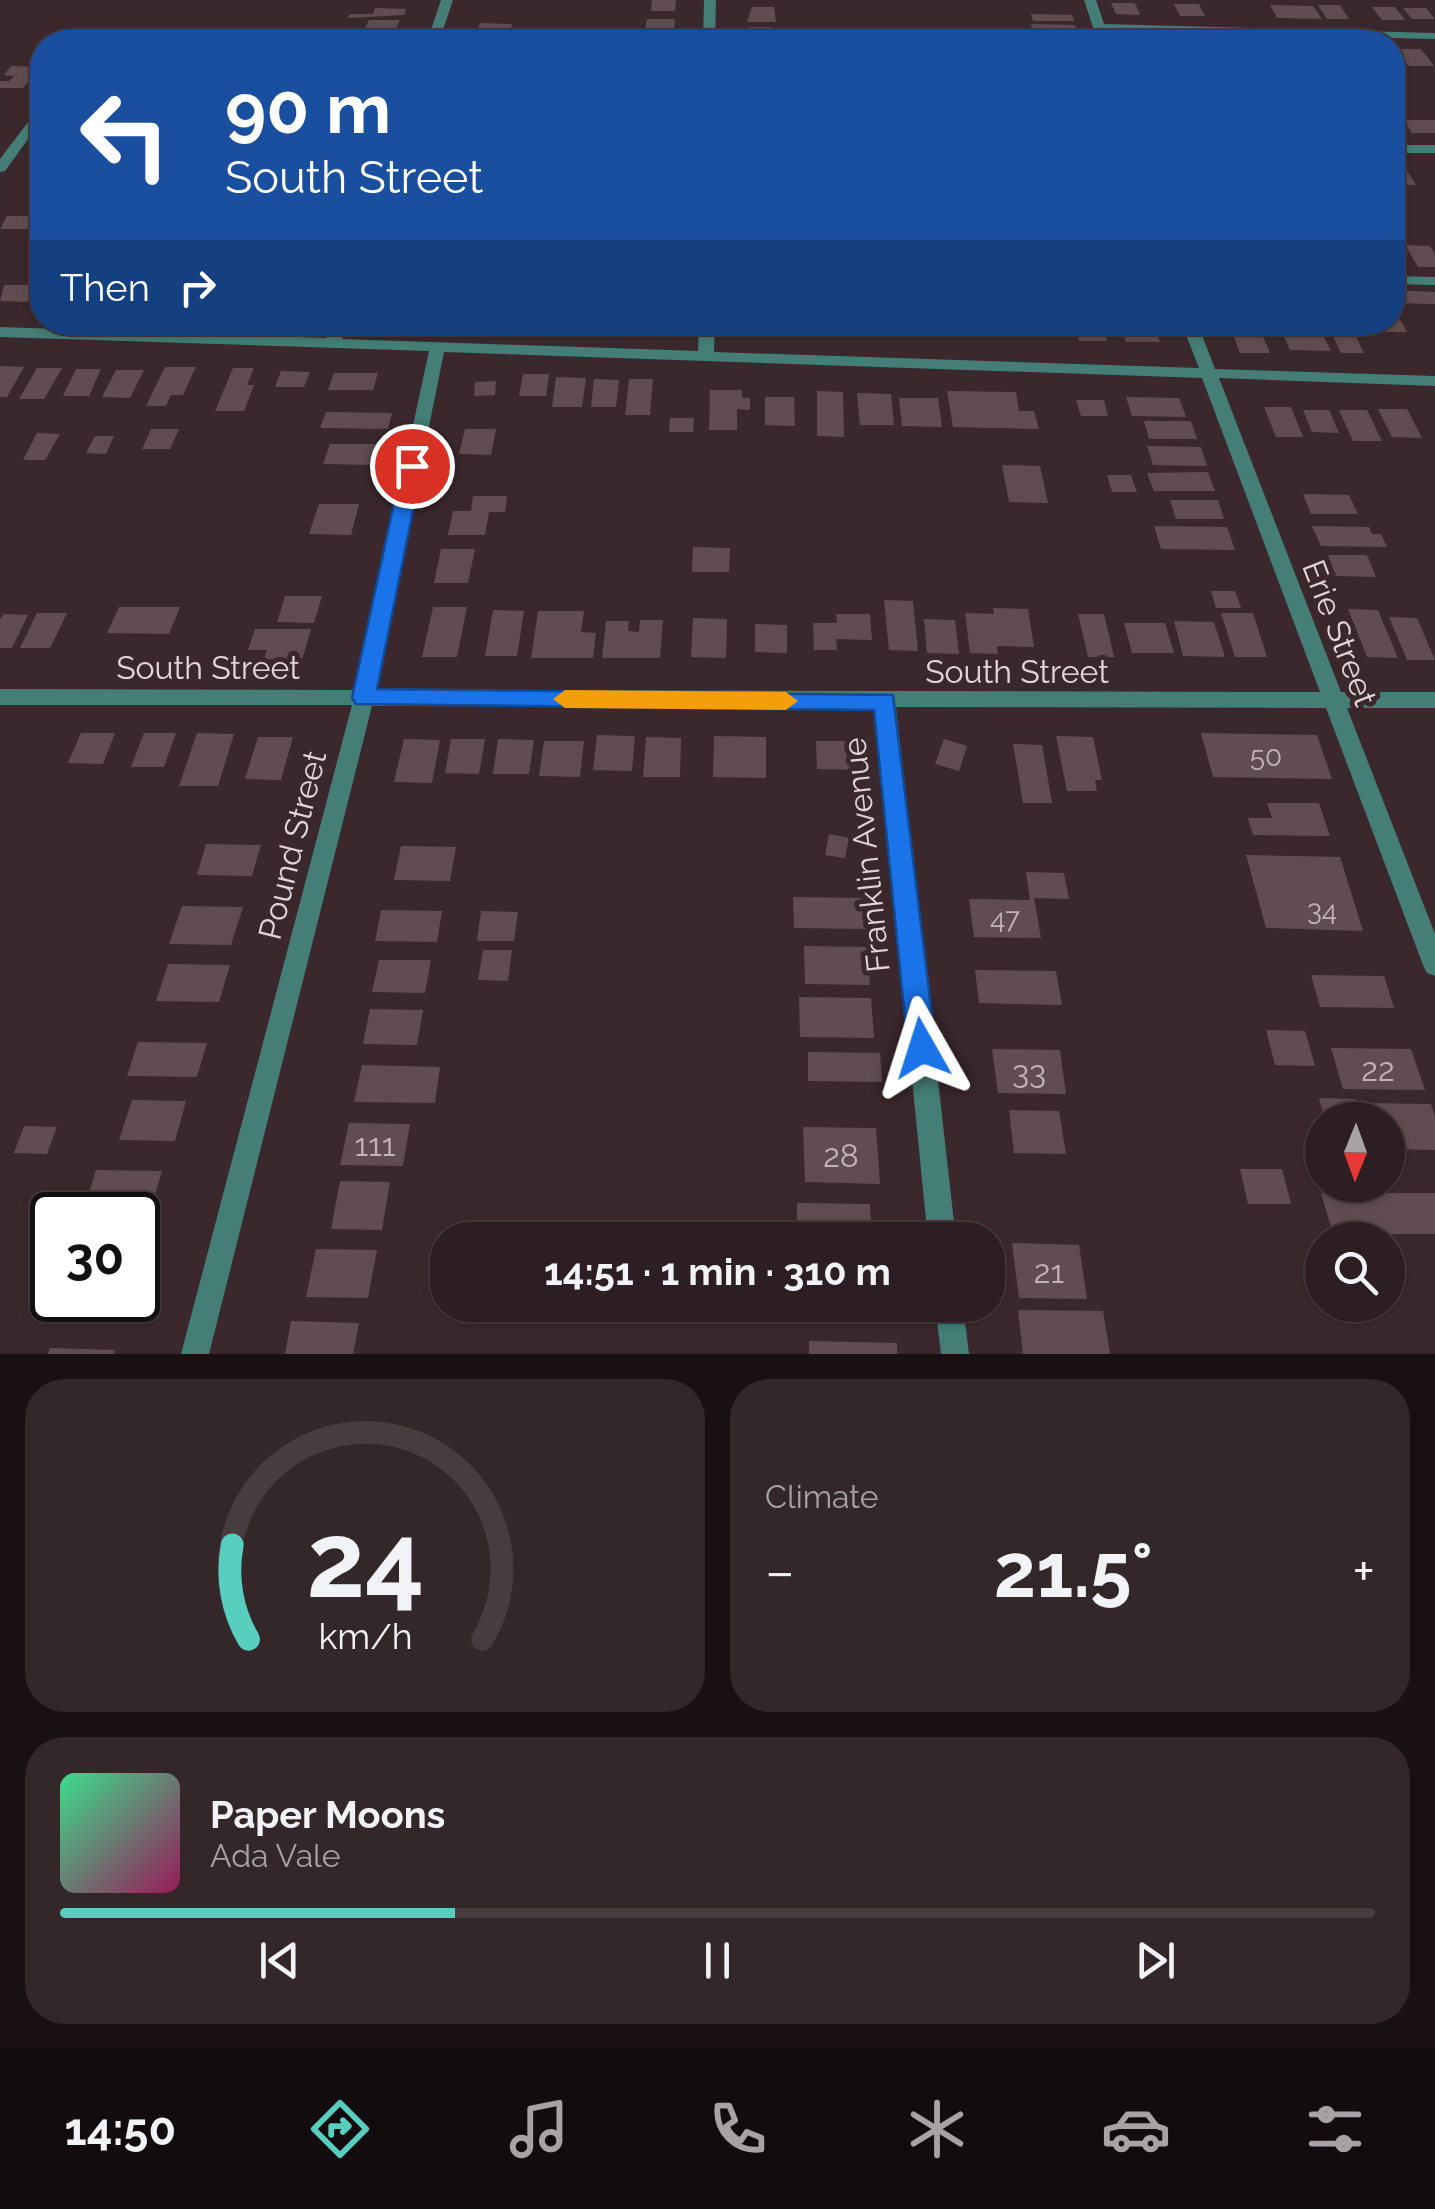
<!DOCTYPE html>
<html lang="en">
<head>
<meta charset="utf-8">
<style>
	:root { --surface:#2c1e22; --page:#34272a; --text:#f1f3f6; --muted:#a6a2a5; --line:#483c40; --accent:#58cebf }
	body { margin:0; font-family:Raleway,sans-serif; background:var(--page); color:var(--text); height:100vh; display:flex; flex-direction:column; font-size:38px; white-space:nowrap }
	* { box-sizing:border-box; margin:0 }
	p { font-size:32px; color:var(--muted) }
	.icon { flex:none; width:55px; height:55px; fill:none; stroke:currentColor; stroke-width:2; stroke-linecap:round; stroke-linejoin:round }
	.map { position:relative; height:1354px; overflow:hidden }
	.details { display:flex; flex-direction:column; gap:25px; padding:25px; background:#181013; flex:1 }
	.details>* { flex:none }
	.guide { position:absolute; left:30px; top:30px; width:1375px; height:305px; border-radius:40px; box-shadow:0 2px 8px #0004,0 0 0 2px var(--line); background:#1a4fa0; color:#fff; overflow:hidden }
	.needle { width:65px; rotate:181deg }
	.controls { position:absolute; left:1305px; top:1102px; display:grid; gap:20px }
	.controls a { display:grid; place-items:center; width:100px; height:100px; border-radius:50%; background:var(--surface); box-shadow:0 2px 8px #0004,0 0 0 2px var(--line); font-size:50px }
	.speed { position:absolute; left:30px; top:1192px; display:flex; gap:20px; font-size:50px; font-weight:700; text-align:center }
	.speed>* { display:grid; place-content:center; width:130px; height:130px; border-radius:50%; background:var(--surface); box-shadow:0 2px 8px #0004,0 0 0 2px var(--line); line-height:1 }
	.speed .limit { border:5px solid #111; border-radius:15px; background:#fff; color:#111 }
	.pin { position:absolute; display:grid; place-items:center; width:85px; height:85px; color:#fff; margin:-42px; border:5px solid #fff; border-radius:50%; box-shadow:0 2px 10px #0007 }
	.me { position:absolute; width:110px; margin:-55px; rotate:354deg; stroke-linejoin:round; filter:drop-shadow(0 0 8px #0008) }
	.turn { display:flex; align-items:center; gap:35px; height:210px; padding:0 30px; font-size:45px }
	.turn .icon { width:130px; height:130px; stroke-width:2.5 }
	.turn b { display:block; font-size:70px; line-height:85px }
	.then { display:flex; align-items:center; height:95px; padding:0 30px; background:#0003; gap:20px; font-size:38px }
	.big { font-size:75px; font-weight:700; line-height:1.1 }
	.details .widget { flex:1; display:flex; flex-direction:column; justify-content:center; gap:15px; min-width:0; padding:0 35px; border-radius:40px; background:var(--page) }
	.details .dial { align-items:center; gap:0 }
	.dial svg { height:260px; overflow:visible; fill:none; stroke:var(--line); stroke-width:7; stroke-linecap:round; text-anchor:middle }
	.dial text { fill:var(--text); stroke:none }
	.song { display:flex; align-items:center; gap:30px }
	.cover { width:120px; height:120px; border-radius:15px; background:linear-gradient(135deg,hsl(150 70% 55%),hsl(330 70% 35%)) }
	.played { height:10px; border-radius:5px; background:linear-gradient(90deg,var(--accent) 30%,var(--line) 30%) }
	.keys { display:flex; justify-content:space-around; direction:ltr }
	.heat { display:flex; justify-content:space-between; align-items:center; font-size:55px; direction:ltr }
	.details .tiles { flex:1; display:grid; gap:25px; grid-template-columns:1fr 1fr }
	.widget:last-child { grid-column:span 2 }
	.trip { position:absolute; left:430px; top:1222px; width:575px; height:100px; border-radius:40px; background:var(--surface); box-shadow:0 2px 8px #0004,0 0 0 2px var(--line); font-weight:700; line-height:100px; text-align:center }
	.tab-bar { display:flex; height:160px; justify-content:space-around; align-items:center; background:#120c0e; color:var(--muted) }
	.tab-bar .icon { width:70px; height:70px }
	.tab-bar .on { color:var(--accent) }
	.tab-bar b { font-size:45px; color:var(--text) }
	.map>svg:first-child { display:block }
	.building { fill:#614d51 }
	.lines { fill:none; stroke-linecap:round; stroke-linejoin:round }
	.minor { fill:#447e76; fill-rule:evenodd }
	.route { fill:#1a73e8; stroke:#114b97; stroke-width:2.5 }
	.slow { fill:#f59e0b }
	.labels { text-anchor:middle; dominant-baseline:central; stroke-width:10; stroke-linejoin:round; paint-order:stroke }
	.number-label { font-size:28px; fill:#c2b4b7 }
	.street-label { font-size:32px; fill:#e2d6d9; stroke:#3a282d }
	.near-number-label { font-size:32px; fill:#c2b4b7 }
</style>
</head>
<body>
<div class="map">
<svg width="1435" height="1354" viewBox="0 0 1435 1354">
	<rect width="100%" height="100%" fill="#3a282d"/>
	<path class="building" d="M652 0H676L675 11H651Z
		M1111 3H1135L1140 15 1116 14Z
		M1174 4H1199L1205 16H1180Z
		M1270 5 1313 6 1322 19 1277 18Z
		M1318 5H1340L1349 19H1327Z
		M752 7H774L776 22H747Z
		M1372 7H1395L1405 20H1382Z
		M375 8 406 9 404 15 348 18 350 14H373Z
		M1403 8H1426L1435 19H1412Z
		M1031 14 1072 15 1074 21H1033Z
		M647 19H675L674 29H645Z
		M369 20H400L396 29 365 28Z
		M480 23 512 24 510 32 477 31Z
		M1031 24 1075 25 1078 33H1033Z
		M749 27H773V42H749Z
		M1035 35H1078L1080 42H1037Z
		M1400 49H1421L1434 66H1408Z
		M11 66 40 67 23 88H0V81H9L14 76 4 75Z
		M1404 120H1435V133H1412Z
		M1392 166H1404L1416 185H1392Z
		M7 216H42V221L37 229H0Z
		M1405 245 1430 246 1435 254V267H1418Z
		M4 285H38L27 302 0 301Z
		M1392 290 1435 292V304L1394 303Z
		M1392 316H1398L1407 332H1379L1374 322H1392Z
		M736 322H763V334L735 333Z
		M822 322H853L854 331 822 330Z
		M876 322H912L914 335 878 334Z
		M968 322H998L1000 335 970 334Z
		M1022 322H1052L1056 337 1025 336Z
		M1074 322H1101L1107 341H1079Z
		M1120 323H1153L1160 342H1126Z
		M1229 324 1258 325 1270 353H1240Z
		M1283 334 1323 335 1331 351 1290 350Z
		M1332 334H1355L1364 353H1341Z
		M0 366 24 367 7 397H0Z
		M165 367H196L183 395H171L166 406H146Z
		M37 368H62L44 399H19Z
		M233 368H254L247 385H254L244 411H215Z
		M76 369H101L89 396H63Z
		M116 370H144L130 398 102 397Z
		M281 371 310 372 304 387H275Z
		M334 373H378L373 390H328Z
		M523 374H549L546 396H519Z
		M556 377 586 378 582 407H552Z
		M594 379 619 380 616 407H591Z
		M629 379H653L650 415H625Z
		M496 381 495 395 474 396 475 382Z
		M710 390H742V398H750V410L737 409V430H709Z
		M817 391 843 392 844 437 817 436Z
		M947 391 1016 392 1019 411H1034L1039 429 953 427Z
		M857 393 891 394 894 425H860Z
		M765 397H794L795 426 765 425Z
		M1126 397 1179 398 1186 417 1132 416Z
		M899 398H938L942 427 902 426Z
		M1076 400H1104L1108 416H1081Z
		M1264 407H1291L1303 437H1276Z
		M1378 409H1407L1422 438 1392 437Z
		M1303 410H1329L1339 433 1312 432Z
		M1339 410H1367L1382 441H1353Z
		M326 412 392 413 388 429 320 428Z
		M670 418H694L693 432H669Z
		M1144 421H1191L1197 439H1149Z
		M151 429H179L170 449H142Z
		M465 429H496L491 455 459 454Z
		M37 433 60 434 45 460H23Z
		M95 436H114L106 454 86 453Z
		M330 444H377L372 465 323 464Z
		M1147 446 1201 447 1207 466 1153 465Z
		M1002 465 1040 466 1048 503 1009 502Z
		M1208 472 1215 491H1154L1147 473Z
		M1107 475H1131L1137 492H1112Z
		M1303 494 1349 495 1358 514H1311Z
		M473 496H507L505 512H489L485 535H448L453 511H471Z
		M1170 500H1218L1224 519H1176Z
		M319 504H359L351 535 309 534Z
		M1154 526 1227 527 1235 550 1161 549Z
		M1312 526 1369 527 1372 534H1381L1387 547 1321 546Z
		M693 547 730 548 729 572H692Z
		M441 549H475L468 583H434Z
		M1328 555H1367L1376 577 1336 576Z
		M1211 591H1235L1241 608H1216Z
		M285 596H322L314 623 277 622Z
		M884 600 913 601 918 651 889 650Z
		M119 607H180L169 634 107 633Z
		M433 607H467L457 657H422Z
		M993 608 1028 609 1034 647 997 646 998 654 970 653 965 613 994 614Z
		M1348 609 1378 610 1398 658 1367 657Z
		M493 610 524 611 517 656H485Z
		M538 611H584L581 632 596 633 593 658H531Z
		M37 613H67L50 648H20Z
		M1221 613H1253L1267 657H1235Z
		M4 614 28 615 12 648H0V619Z
		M836 614H870L872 640 836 639 837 650H814L813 623H837Z
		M1078 614H1104L1114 657H1088Z
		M1389 617 1417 618 1435 660H1407Z
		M693 618 727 619 726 658 691 657Z
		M924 619 955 620 959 654 927 653Z
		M640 620H663L660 658H602L606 621H629L628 631 639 632Z
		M1174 621 1214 622 1225 657 1183 656Z
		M1124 623H1165L1174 653H1132Z
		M755 624 787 625V653L755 652Z
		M255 629H311L302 660 264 659 267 650H248Z
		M81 733H115L103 764 68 763Z
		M144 733H176L164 767H131Z
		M197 733 234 734 218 786H179Z
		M1201 733 1317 735 1332 779 1213 777Z
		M597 735 635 736 632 771 593 770Z
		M714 736 766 737V778L713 777Z
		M1056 736 1093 737 1102 780H1095L1097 791H1067Z
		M258 737H293L281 780 245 779Z
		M646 737 681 738 680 777H643Z
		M404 739 440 740 432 783 394 782Z
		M451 739H485L479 774 445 773Z
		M498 739 534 740 529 774H493Z
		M944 739 967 746 959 771 935 764Z
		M544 741H584L580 777 539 776Z
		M816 741H862L864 770 817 769Z
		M1013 744 1042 745 1052 803H1023Z
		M1267 803H1319L1330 836 1253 835 1248 818H1272Z
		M829 834 849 838 845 858 825 855Z
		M206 844 261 845 252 876 197 875Z
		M401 846 456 847 450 881 394 880Z
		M1246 855 1340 857 1363 931 1266 928Z
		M1026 872 1064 873 1069 899 1034 898 1041 938 974 937 969 899 1030 900Z
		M793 897 867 898 869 929 794 928Z
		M182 906 243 907 231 945 169 944Z
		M381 910 442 911 437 942 375 941Z
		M481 911 518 912 514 941H477Z
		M804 946 867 947 870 985 805 984Z
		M483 950H512L508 981 478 980Z
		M379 960H431L425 993 372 992Z
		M168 964 230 965 219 1002 156 1001Z
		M975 970 1056 971 1062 1005 979 1003Z
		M1311 975 1384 976 1394 1008 1320 1007Z
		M799 997 871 998 874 1038 800 1037Z
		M370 1009 423 1010 417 1045 363 1044Z
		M1266 1030 1305 1031 1315 1066 1275 1065Z
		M138 1042 207 1043 197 1077 127 1076Z
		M1331 1048 1411 1049 1425 1090 1343 1089Z
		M992 1049 1060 1050 1066 1094 998 1093Z
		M808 1052 880 1053 882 1082 808 1081Z
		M362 1065 440 1067 435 1103 354 1102Z
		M1319 1098 1355 1099 1361 1120H1325Z
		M132 1100 186 1101 175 1141 119 1140Z
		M1366 1103 1431 1104 1435 1117V1150L1388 1149V1120H1371Z
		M1009 1110 1059 1111 1066 1154 1014 1153Z
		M349 1123 410 1124 403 1166 340 1165Z
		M24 1126 57 1127 47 1154 14 1153Z
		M803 1127 876 1128 880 1184 805 1182Z
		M1240 1169H1282L1291 1204H1248Z
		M96 1170 162 1171 148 1218 82 1215Z
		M340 1181 390 1182 382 1230 331 1229Z
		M1321 1193H1435V1234H1333Z
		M797 1203 870 1204 872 1240H797Z
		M1012 1243 1079 1245 1087 1299 1019 1298Z
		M316 1249 377 1250 368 1298 306 1297Z
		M805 1305H894L895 1322 806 1320Z
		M1018 1310 1103 1311 1110 1354H1023Z
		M291 1321 359 1323 353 1354H285Z
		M809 1341 897 1343V1354H809Z
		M50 1348 115 1350 114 1354H48Z"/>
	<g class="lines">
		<path class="minor" d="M441 0H453L439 42H427Z
			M704 0H716L715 42H703Z
			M1084 0H1096L1104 24 1435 33V39L1106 31 1110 42H1098Z
			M42 108V120L5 171 0 172V159L38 109Z
			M1392 145H1435V153H1392Z
			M1392 276 1435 277V285L1392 284Z
			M332 322H348L342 339 698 351 699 322H715L714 352 1199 368 1181 322H1197L1215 369 1435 376V386L1219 378 1341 692H1435V708H1347L1435 934V976L1427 973 1423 965 1326 708 896 707 956 1240H928L875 707 372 706 209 1354H181L352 705H0V689L356 690 429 351 0 337V327L326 338ZM444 352 1202 378 1320 692 376 690Z
			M935 1305H963L969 1354H941Z"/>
	</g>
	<path class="route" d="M412 459 422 466 377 689 893 695 936 1048 932 1057 922 1061 912 1057 908 1048 874 710 356 704 352 698 402 466Z"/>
	<path class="slow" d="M565 690 786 692 798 701 786 710 565 708 553 699Z"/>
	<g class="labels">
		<g class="number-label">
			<text x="1266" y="756">50</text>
			<text x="1322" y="910">34</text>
			<text x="1005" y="918">47</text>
		</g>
		<g class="street-label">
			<text transform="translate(1340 633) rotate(69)">Erie Street</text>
			<text x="208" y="667">South Street</text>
			<text x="1017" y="671">South Street</text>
			<text transform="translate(292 845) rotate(-76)">Pound Street</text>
			<text transform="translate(866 855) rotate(-96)">Franklin Avenue</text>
		</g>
		<g class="near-number-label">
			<text x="1378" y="1069">22</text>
			<text x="1029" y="1071">33</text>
			<text x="375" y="1144">111</text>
			<text x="841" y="1155">28</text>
			<text x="1049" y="1271">21</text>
		</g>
	</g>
</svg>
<div class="controls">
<a><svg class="needle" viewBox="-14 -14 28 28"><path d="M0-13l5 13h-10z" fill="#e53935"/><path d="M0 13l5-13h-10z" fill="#a6a2a5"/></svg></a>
<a><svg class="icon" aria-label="search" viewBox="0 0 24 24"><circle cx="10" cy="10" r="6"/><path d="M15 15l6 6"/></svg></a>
</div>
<div class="speed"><div class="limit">30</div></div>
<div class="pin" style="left:412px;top:466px;background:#d93025"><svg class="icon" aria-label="arrive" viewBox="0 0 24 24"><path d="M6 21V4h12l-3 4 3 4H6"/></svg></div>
<svg class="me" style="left:922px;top:1048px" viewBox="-20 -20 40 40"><path d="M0-17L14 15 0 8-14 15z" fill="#1a73e8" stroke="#fff" stroke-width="4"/></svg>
<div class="trip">14:51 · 1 min · 310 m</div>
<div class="guide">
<div class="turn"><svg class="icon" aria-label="left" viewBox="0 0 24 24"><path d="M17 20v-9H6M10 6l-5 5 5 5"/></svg><div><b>90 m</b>South Street</div></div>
<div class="then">Then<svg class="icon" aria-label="right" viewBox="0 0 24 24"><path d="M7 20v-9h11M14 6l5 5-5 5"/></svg></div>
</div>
</div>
<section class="details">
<div class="tiles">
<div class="widget dial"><svg viewBox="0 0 100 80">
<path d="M14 69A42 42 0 1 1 86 69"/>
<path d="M14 69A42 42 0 0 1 9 40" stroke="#58cebf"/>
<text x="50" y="56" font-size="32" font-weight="700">24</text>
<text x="50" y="72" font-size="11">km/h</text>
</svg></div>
<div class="widget"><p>Climate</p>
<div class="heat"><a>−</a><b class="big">21.5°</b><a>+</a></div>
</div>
<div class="widget">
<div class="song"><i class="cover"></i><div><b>Paper Moons</b><p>Ada Vale</p></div></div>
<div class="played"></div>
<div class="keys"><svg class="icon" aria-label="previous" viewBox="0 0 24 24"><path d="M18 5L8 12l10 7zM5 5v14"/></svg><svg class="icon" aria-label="pause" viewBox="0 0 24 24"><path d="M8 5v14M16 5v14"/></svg><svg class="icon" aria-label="next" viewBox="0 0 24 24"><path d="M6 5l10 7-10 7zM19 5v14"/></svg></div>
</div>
</div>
</section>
<nav class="tab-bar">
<b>14:50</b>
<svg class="icon on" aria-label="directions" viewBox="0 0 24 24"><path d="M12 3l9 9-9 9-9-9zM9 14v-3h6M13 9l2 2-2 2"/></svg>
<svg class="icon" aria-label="music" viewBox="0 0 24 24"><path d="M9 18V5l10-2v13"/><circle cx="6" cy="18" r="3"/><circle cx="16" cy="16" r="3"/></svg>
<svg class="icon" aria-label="phone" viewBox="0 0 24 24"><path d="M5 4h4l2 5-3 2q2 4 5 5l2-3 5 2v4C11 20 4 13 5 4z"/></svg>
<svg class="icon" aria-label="climate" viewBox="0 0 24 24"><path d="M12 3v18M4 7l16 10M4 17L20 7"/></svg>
<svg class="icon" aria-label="car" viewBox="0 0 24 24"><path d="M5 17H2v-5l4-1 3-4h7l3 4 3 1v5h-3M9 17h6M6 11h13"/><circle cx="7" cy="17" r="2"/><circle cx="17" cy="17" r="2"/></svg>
<svg class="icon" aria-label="filters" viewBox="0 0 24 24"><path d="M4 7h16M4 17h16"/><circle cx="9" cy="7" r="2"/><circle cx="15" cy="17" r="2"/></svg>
</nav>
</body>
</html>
